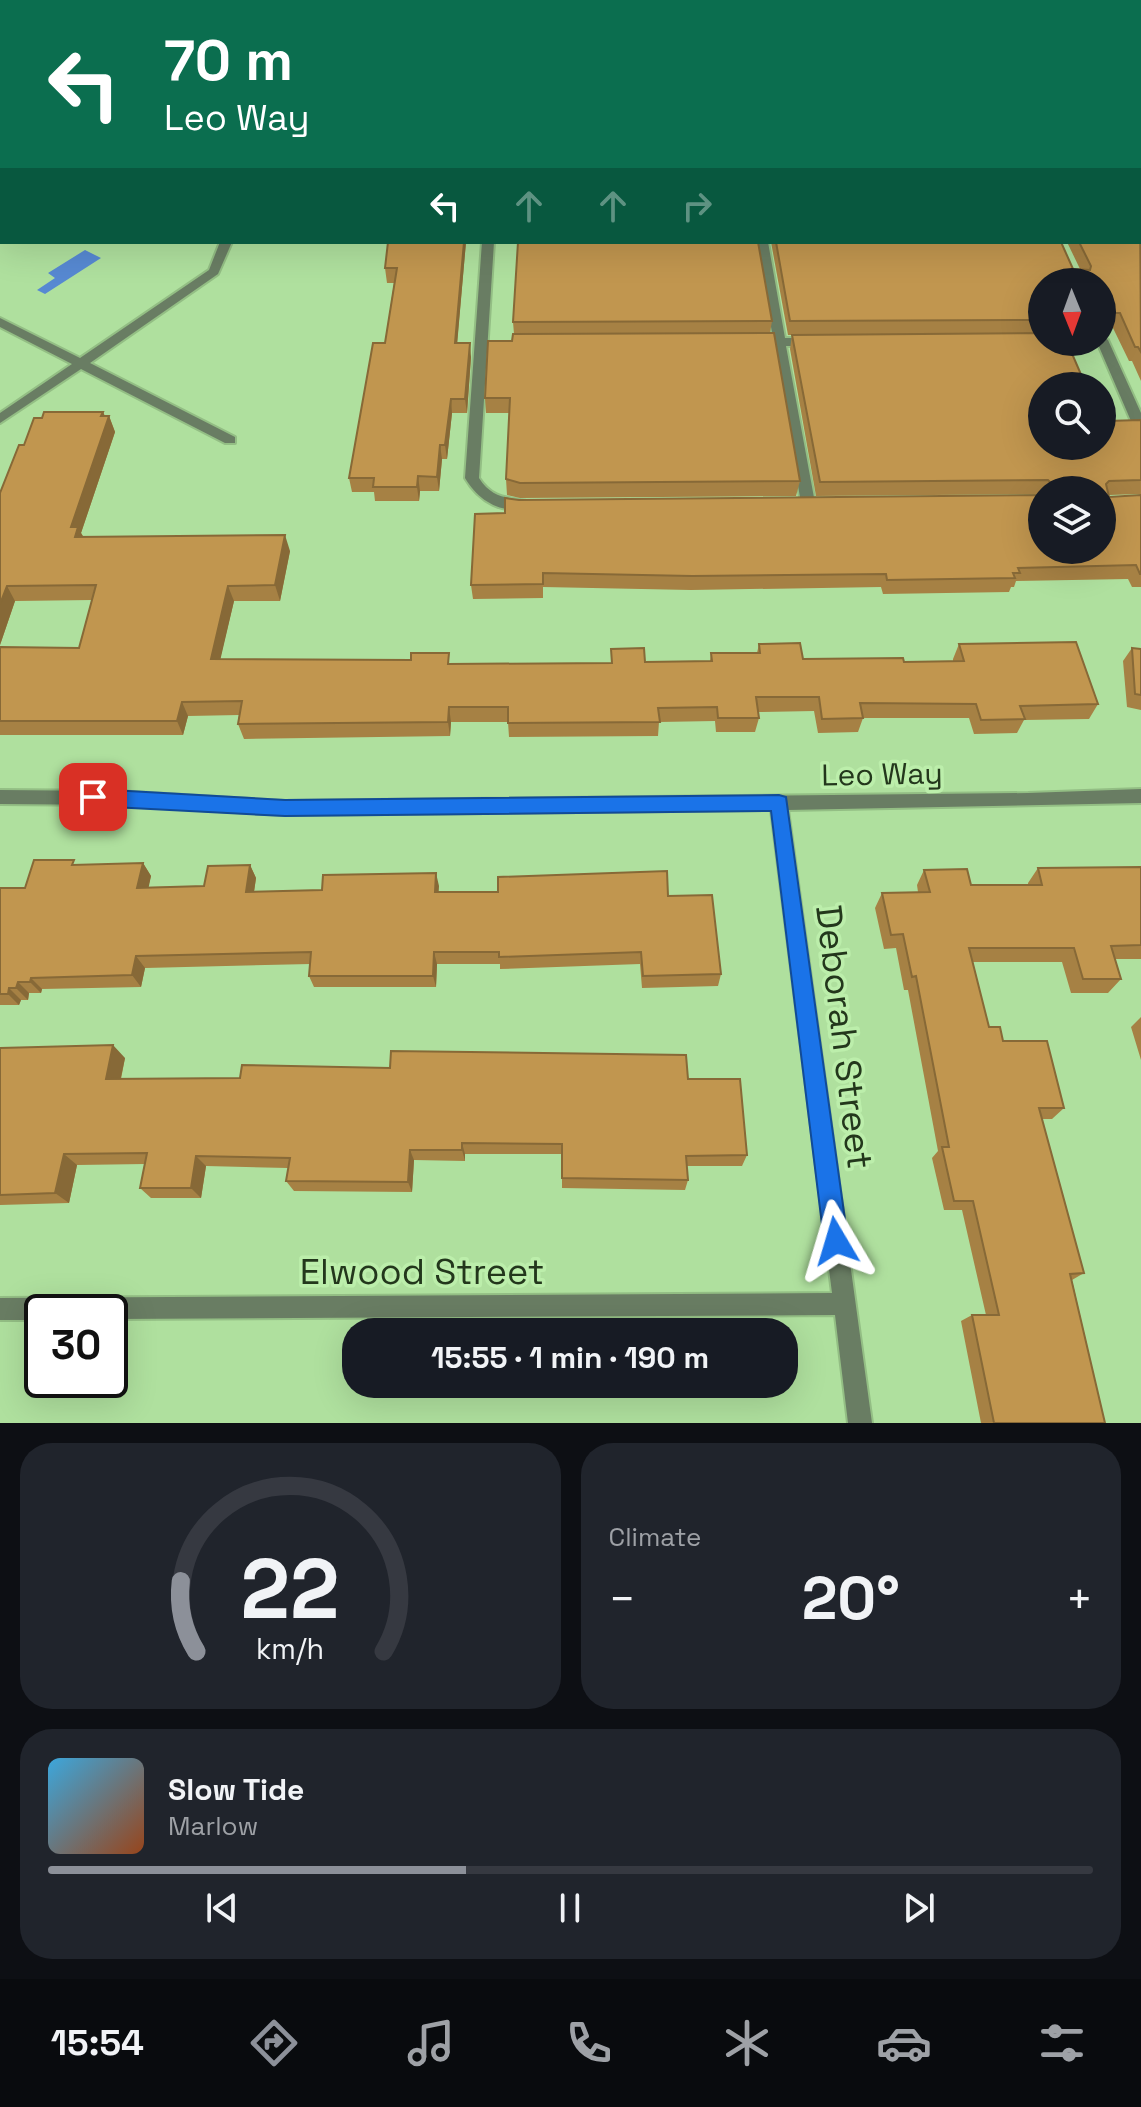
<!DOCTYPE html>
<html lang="en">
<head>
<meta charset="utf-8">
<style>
	:root { --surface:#171b24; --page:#20242c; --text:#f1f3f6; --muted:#9ea1a6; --line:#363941; --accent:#8c9099 }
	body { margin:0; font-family:"Space Grotesk",sans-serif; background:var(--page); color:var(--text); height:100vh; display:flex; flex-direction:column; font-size:30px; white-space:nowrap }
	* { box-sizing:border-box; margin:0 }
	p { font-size:26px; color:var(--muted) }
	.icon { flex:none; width:44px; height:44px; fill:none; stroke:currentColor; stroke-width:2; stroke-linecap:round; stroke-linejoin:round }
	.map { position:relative; height:1423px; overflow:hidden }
	.drawer { display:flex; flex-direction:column; gap:20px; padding:20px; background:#0d0f14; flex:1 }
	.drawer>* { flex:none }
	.guide { position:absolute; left:0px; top:0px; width:1142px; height:244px; box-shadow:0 8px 32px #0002; background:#0b6e4f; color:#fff; overflow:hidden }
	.needle { width:52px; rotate:179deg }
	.controls { position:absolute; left:1028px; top:268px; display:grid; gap:16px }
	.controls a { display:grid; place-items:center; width:88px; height:88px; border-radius:50%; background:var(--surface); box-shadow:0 8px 32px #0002; font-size:40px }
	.speed { position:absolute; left:24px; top:1294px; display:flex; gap:16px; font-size:40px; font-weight:700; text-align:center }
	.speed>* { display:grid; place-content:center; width:104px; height:104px; border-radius:50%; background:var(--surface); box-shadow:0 8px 32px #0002; line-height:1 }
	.speed .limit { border:4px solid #111; border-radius:12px; background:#fff; color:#111 }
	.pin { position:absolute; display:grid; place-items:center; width:68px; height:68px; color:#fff; margin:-34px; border-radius:16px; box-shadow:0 4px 12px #0006 }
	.me { position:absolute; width:88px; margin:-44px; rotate:353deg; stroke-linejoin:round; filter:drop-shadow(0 0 6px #0008) }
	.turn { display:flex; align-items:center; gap:28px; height:168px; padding:0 32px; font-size:36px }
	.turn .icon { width:104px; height:104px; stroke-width:2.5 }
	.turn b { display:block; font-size:56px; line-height:68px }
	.lanes { display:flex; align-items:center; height:76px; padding:0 32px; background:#0003; justify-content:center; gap:40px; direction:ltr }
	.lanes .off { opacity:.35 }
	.big { font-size:60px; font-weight:800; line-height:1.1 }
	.drawer .widget { flex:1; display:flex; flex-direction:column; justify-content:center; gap:12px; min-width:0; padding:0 28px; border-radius:32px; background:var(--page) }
	.drawer .dial { align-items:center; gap:0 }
	.dial svg { height:208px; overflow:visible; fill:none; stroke:var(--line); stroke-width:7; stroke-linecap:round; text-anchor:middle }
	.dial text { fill:var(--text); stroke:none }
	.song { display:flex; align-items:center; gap:24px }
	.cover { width:96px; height:96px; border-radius:12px; background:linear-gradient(135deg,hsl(200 70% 55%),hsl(20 70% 35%)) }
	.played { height:8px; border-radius:4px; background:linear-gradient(90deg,var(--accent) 40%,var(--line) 40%) }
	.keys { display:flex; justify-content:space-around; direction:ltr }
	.heat { display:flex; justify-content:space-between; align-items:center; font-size:44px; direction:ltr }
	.drawer .tiles { flex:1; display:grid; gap:20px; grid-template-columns:1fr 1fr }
	.widget:last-child { grid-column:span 2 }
	.trip { position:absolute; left:342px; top:1318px; width:456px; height:80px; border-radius:32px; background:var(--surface); box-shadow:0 8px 32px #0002; font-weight:800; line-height:80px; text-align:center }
	.tab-bar { display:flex; height:128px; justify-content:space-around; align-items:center; background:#090b0e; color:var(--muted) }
	.tab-bar .icon { width:56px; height:56px }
	.tab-bar .current { color:var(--accent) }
	.tab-bar b { font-size:36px; color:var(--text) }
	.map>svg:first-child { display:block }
	.water { fill:#5789d2 }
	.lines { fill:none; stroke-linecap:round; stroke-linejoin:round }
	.service-casing { stroke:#93be84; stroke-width:4 }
	.minor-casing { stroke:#93be84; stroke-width:4 }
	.service { fill:#697d63; fill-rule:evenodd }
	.minor { fill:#697d63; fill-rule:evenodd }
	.wall { fill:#a68144 }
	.shaded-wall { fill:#876937 }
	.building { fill:#c1964f; stroke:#876937; stroke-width:2 }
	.route { fill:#1a73e8; stroke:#114b97; stroke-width:2 }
	.labels { text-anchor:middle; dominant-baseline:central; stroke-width:7; stroke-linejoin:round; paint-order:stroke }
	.street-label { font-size:30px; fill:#23371c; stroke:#bceeab }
	.near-street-label { font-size:36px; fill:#23371c; stroke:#bceeab }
</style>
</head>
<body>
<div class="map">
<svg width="1141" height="1423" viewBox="0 0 1141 1423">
	<rect width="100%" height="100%" fill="#afe09e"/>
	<path class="water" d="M85 250 101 258 45 294 37 290 55 278 48 273Z"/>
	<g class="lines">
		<g class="service-casing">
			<path id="service" d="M234 0H250L251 2H235Z
				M1079 0H1087L1088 2H1080Z
				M1140 119H1141V127H1140Z
				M482 242H494L479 478C493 500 509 497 531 502L533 505 531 508C503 515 479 502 465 478Z
				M756 242H768L785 338H812L818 342 812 346H786L815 503 808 508 801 503 774 346H756L750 342 756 338H773Z
				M1102 336 1108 340 1141 413V432L1134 428 1097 342H1102Z"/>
		</g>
		<g class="minor-casing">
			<path id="minor" d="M0 0H7L2 2 0 8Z
				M0 89H2V95H0Z
				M220 242H232L218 274 90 363 235 437V443H225L81 369 0 423V413L72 364 0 327V318L80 358 209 270Z
				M1141 789V803L788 810 872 1423H848L835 1315 110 1319V1312H42V1320H0V1298L832 1293 771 810 285 815 115 805 0 804V790L115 791 285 801 1028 793Z"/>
		</g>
		<use href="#service" class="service"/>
		<use href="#minor" class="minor"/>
	</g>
	<path class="wall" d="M425 0H1038L1039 2H425Z
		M1141 208V381L1132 361H1129L1113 328H1102V282H1042V386L1107 421 1141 420V494L1109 495V497L1141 495V587H1132L1128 579 1016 581 1014 587H1011L1009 592 883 594 881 587 691 590 543 587V598L473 599 471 585 505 513 519 500 1042 550 1102 490H1042V494L816 496 790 349 792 335H788L771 242H1061L1073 269H1080L1067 242H1140Z
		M466 242 457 343 471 357 467 413H452L447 459H442L439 491H420L419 501H375L374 492H352L349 478 385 343 394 283H387L385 268Z
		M772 321 770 333 800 481 796 496 520 498 507 495 506 479 509 413H486L485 398 512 341 514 334 513 322Z
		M103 412 105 416H109L115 432 81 533 83 536 290 551 280 601H234L220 659 450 664 611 663V649L645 662 710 661 711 653H757L759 644 803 659 904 662 953 661V659L959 644 1098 704 1089 719 1024 720 1017 733 974 734 969 718H863L858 732 818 733 814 711 758 712 759 718 755 732H716L715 721 659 722 658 736 509 737 508 722H451L450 736 244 739 238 724 239 715 188 716 183 735H0V647L79 648 92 600 15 601 0 645 24 445 42 418Z
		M1132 648 1141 649V710L1127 707 1123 661Z
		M143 863 151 876 148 887 204 886 250 865 256 878 254 892 322 890 436 873 438 892 668 896 721 974 718 986 642 988 640 964 500 969V964H437L436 987H314L309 976 310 964 145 968 141 987 42 989 41 993H29L28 1000H21L19 1005H0V888H25L77 865Z
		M1141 867V959H1115L1121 979 1108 993H1071L1062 962H973L989 1027 1064 1108 1052 1119H1042L1084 1273 1072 1280 1105 1423H981L961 1321 972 1315H986L962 1210H944L932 1158 938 1151 908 990H904L896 948 884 949 875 908 882 893 918 892 917 885 924 870 971 885H1028V883L1038 868Z
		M1141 1017V1060L1131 1027Z
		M0 1048 125 1058 121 1079H688L747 1155 742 1166H687L688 1180 685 1190 562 1188V1154H465V1161L414 1160 412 1192 294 1191 286 1181 288 1168 206 1166 201 1198H151L140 1188 145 1164 77 1165 69 1203 0 1205Z"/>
	<path class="shaded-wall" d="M464 242H466L456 357 455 343Z
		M470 343 471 357 467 413 465 399Z
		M451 399 452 413 447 459 445 445Z
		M103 412 107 422 109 416 115 432 81 533 86 542 83 552 71 527Z
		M440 445 442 459 439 491 437 477Z
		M418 476 420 491 419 501 417 487Z
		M285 535 290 551 280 601 275 585Z
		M7 586 15 601 0 645V604Z
		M228 586 234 601 217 674 211 659Z
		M182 702 188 716 183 735 177 721Z
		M449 707 451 722 450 736 448 722Z
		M143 863 151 876 146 900 137 888Z
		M250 865 256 878 252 905 246 892Z
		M436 873 439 886 438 904 435 892Z
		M434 952 437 964 436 987 433 976Z
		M136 956 145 968 141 987 132 975Z
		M31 978 42 989 41 993 30 982Z
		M18 982 29 993 28 1000 16 988Z
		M9 988 21 1000 19 1005 8 994Z
		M113 1045 125 1058 118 1091 106 1079Z
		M462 1143 465 1154V1161L462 1150Z
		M410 1150 414 1160 412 1192 408 1182Z
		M64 1154 77 1165 69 1203 55 1193Z
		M196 1156 206 1166 201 1198 191 1188Z"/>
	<path class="building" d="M425 0H712L713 2H425Z
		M771 0H842V2H771Z
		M973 0H1038L1039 2H974Z
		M1140 206 1141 352 1138 347H1135L1120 313H1102V282H1042V320L790 321 776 242H1061L1073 269 1090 270 1091 266 1079 242H1140Z
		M388 242H464L455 343H470L465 399H451L445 445H440L437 477 418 476 417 487H373L374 478H349L373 343H385L397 268H385Z
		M518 242H758L772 321 513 322Z
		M774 333 800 481 520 483 506 479 510 398H485L488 341H512L513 334Z
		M1042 333V342H1067L1086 386H1042V446H1102V413H1104L1107 421 1141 420V480L1109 481 1106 484 1109 497 1141 495V574H1140L1136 565 1018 568 1020 573H1013L1015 578 887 580 886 574 692 576 543 573V584L471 585 475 514 505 513V498L519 500 1042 495V550H1102V490H1051V483L1048 480 820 482 792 335Z
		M44 412H103L101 416H109L71 527H78L75 537 285 535 275 585 228 586 211 659 411 660V653H449L448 664 612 663 611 649 644 648 645 662 712 661 711 653H760L759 644 800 643 803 659 903 658 904 662 964 661 959 644 1076 642 1098 704 1020 706 1025 719 981 720 976 704 860 703 863 718 822 719 819 697H756L759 718H718L717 707 658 708 660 722 508 723V707H449L448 722 238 724 242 701 182 702 177 721H0V647L79 648 96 585 7 586 0 604V493L19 445H24L34 418H42Z
		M1132 648 1141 649V695L1135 694Z
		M34 860H74L72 865 143 863 137 888 204 886 208 866 250 865 246 892 322 890 323 875 436 873 435 892H498V877L667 871 668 896 712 895 721 974 643 976 641 952 499 957V952H434L433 976H309L311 952 136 956 132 975 31 978 30 982H18L16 988H9L8 994H0V888H25Z
		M1141 867V945L1111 946 1121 979H1083L1074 948H969L989 1027H1000L1003 1041H1047L1064 1108H1039L1084 1273 1070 1274 1105 1423H994L972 1315H999L973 1201H954L942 1147H949L916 976 912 977 903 934 891 935 882 893 930 892 924 870 967 869 971 885H1042L1038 868Z
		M113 1045 106 1079 240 1078 242 1065 390 1068 391 1051 686 1055 688 1079H740L747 1155 686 1156 688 1180 562 1178V1144L462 1143V1150H410L408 1182 286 1181 290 1158 196 1156 191 1188H140L147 1153 64 1154 55 1193 0 1195V1048Z"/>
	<path class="route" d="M93 789 285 800 779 795 786 797 848 1241 845 1250 836 1253 828 1250 824 1241 771 811 285 816 93 806 86 803 84 797 86 792Z"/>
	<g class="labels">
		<g class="street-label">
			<text transform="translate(882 774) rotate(-1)">Leo Way</text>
		</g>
		<g class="near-street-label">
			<text transform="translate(844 1037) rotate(83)">Deborah Street</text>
			<text x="422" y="1272">Elwood Street</text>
		</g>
	</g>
</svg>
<div class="controls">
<a><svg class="needle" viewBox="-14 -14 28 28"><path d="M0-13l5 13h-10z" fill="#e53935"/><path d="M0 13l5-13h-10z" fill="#9ea1a6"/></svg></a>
<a><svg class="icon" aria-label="search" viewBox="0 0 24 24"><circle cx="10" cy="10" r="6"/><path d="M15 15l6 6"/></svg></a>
<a><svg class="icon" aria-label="layers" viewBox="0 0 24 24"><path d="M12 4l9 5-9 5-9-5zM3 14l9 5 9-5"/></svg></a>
</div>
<div class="speed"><div class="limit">30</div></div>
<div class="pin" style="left:93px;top:797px;background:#d93025"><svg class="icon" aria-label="arrive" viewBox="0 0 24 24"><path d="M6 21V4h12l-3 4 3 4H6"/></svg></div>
<svg class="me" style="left:836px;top:1241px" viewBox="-20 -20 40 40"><path d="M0-17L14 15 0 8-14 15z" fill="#1a73e8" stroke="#fff" stroke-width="4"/></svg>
<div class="trip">15:55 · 1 min · 190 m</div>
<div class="guide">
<div class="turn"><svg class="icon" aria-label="left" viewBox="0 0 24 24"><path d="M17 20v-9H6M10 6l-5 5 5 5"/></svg><div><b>70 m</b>Leo Way</div></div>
<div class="lanes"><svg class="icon" aria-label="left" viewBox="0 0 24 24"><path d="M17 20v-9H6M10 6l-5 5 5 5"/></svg><svg class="icon off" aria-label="ahead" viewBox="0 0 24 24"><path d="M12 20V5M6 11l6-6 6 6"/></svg><svg class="icon off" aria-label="ahead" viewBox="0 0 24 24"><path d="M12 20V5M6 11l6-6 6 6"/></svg><svg class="icon off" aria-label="right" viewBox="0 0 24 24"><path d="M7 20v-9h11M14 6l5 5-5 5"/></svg></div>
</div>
</div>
<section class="drawer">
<div class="tiles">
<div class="widget dial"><svg viewBox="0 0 100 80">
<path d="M14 69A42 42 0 1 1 86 69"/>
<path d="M14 69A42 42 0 0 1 8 42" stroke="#8c9099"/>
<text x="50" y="56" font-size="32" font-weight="700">22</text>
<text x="50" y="72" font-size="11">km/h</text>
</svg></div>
<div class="widget"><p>Climate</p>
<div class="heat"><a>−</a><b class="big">20°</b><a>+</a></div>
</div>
<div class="widget">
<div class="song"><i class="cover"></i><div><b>Slow Tide</b><p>Marlow</p></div></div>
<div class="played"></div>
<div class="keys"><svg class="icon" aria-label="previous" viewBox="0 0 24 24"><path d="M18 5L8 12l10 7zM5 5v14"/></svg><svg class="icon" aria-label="pause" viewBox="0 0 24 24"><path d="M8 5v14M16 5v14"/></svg><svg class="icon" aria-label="next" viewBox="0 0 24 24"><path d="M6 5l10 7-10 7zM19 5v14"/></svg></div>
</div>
</div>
</section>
<nav class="tab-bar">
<b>15:54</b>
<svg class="icon current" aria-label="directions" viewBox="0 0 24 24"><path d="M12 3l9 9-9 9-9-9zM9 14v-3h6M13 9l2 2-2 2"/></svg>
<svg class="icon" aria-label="music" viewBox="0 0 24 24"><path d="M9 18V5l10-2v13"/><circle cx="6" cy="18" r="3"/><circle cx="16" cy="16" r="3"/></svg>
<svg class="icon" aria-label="phone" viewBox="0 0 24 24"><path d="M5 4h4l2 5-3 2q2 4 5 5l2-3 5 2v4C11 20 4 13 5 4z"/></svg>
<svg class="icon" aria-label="climate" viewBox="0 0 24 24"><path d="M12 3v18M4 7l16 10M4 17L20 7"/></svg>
<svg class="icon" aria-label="car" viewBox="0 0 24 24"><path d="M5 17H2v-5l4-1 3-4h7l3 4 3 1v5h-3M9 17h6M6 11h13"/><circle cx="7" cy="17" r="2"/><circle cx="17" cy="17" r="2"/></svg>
<svg class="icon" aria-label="filters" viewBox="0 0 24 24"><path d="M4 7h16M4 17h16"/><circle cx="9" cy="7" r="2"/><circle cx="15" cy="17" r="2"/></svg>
</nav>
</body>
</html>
